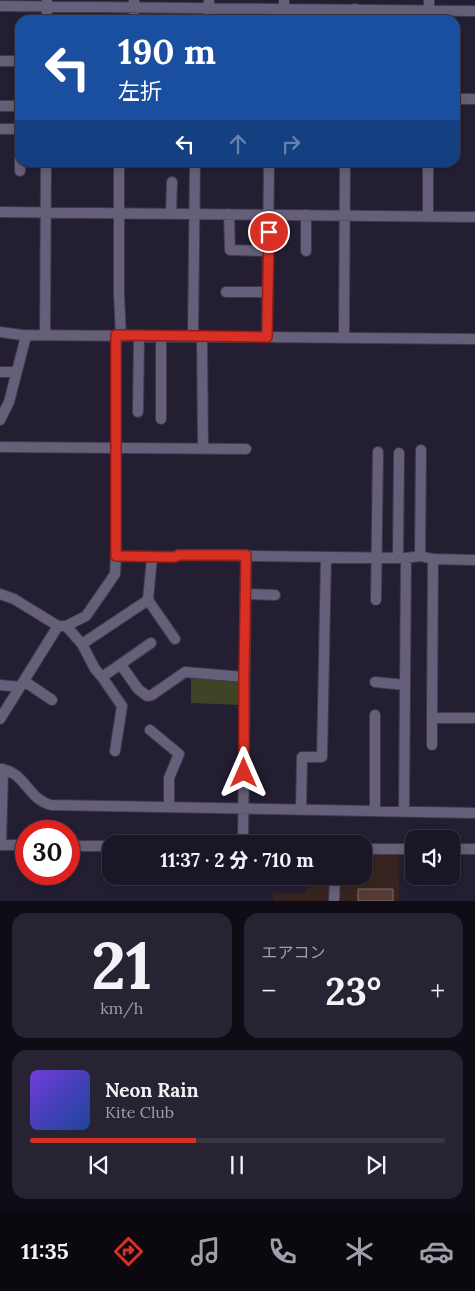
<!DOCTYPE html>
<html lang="ja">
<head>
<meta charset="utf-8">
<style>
	:root { --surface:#1b1626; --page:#282332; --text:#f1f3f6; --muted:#a09fa7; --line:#393543; --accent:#d93025 }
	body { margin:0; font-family:Lora,"Noto Sans JP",serif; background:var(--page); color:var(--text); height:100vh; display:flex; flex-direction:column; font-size:19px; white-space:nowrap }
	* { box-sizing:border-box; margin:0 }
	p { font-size:16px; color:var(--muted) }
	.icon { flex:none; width:28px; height:28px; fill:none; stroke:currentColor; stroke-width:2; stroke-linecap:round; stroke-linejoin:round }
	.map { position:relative; height:901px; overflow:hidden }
	.panel { display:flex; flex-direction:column; gap:12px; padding:12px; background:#0f0c15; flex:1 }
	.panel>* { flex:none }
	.banner { position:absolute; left:15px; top:15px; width:445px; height:152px; border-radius:15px; box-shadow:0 2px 8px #0003,0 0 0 1px var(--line); background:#1a4fa0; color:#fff; overflow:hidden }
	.fabs { position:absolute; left:405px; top:830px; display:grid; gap:10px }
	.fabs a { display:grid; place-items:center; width:55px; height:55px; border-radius:10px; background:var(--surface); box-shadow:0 2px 8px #0003,0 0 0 1px var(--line); font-size:25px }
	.speed { position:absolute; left:15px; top:820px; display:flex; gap:10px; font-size:25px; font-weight:700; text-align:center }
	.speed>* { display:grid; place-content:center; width:65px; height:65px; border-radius:50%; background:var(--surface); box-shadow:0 2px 8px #0003,0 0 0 1px var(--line); line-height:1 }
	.speed .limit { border:8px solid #d22; background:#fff; color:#111 }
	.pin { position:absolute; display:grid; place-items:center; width:42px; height:42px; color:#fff; margin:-21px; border:2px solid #fff; border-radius:50%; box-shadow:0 1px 5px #0007 }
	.me { position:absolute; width:55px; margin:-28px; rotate:0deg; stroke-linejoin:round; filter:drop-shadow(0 0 4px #0008) }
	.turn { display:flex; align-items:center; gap:18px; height:105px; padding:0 20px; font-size:22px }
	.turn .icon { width:65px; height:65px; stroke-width:2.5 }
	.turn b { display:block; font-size:35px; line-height:42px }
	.lanes { display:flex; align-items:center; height:48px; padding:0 20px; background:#0003; justify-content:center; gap:25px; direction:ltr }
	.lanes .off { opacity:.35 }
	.big { font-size:38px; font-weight:800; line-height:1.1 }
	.panel .card { flex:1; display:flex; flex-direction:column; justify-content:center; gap:8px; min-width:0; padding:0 18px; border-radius:15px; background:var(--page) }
	.panel .dial { align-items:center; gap:0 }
	.dial b { font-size:65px; line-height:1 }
	.song { display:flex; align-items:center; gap:15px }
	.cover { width:60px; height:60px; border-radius:8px; background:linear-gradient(135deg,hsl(260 70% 55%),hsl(220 70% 35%)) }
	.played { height:5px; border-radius:2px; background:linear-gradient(90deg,var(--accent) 40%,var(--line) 40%) }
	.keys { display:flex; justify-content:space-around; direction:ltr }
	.heat { display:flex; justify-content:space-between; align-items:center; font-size:28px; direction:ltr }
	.panel .tiles { flex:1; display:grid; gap:12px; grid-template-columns:1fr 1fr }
	.card:last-child { grid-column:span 2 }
	.trip { position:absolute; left:102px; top:835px; width:270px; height:50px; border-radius:15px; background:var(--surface); box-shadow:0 2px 8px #0003,0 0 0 1px var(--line); font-weight:800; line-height:50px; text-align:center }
	.menu { display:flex; height:80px; justify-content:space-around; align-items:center; background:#0b090f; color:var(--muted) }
	.menu .icon { width:35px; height:35px }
	.menu .current { color:var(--accent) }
	.menu b { font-size:22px; color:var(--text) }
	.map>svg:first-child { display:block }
	.industrial { fill:#372421 }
	.green { fill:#3e4527 }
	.building { fill:#563a35; stroke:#886964 }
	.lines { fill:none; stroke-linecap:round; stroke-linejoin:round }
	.minor-casing { stroke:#3f394b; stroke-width:12 }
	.minor { stroke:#665f79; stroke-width:10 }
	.route-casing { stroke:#8d1f18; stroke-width:12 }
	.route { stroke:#d93025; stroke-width:9 }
</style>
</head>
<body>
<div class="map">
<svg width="475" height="901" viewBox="0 0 475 901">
	<rect width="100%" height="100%" fill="#241e33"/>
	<path class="industrial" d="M364 853 399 854V901H273V893H306L307 876H364Z"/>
	<path class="green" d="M191 676 241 680V705L191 703Z"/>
	<path class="building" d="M358 889H393V901H358Z"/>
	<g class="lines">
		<g class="minor-casing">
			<path id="minor" d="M0 6 475 11
				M47 20V1
				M134 20V0
				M209 20V0
				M284 20V0
				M355 20V9
				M429 20V0
				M0 61H20
				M455 99H475
				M0 106H20
				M0 129H20
				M119 162V295L121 336
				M20 171V135
				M0 212 475 217
				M171 214 172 182
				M229 214 230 250 268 251
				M428 216V162
				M306 251V215
				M226 292H268
				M0 332 22 335 475 339
				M45 335 46 162
				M193 336 195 162
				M202 337 203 449
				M267 337 269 162
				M344 338 345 162
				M0 372H16
				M138 412 139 336
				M161 419V336
				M0 420 9 402 25 340 28 335
				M0 447 246 449
				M116 556 175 557 178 555 406 558 420 556 433 559 475 560
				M420 556 421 450
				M398 557 399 453
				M433 559 432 718H475
				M0 594 14 599 58 626H66L82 644 148 600 152 557
				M245 594 275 595
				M148 600 175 639
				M376 600 378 452
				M66 626 86 616 115 574 116 556V335
				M82 644 95 669 102 677 151 643
				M121 665 138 689 147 696 152 695 185 672 244 677
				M102 677 122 706 115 751
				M24 681 52 700
				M375 682 405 685
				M0 685 20 687
				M375 715V811
				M0 719 58 626
				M150 730 179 754 169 778V807
				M432 745V718
				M0 769C26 772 27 799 51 805L475 813
				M301 810 302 757H322L326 557
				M404 812 406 558
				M243 844 246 555
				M0 845H26
				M1 845 3 769
				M69 846H111
				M364 849H414
				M451 849H475
				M334 901 335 876"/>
		</g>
		<use href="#minor" class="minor"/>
	</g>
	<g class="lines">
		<g class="route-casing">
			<path id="route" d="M244 773V677L246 555H178L175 557 116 556V335L267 337 269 232"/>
		</g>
		<use href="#route" class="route"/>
	</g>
</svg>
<div class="fabs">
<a><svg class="icon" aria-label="sound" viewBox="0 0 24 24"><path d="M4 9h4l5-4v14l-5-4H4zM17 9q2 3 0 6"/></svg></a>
</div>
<div class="speed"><div class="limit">30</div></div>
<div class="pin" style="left:269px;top:232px;background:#d93025"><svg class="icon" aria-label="arrive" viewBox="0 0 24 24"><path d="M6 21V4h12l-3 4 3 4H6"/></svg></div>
<svg class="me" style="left:244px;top:773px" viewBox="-20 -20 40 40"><path d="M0-17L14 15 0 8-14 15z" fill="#d93025" stroke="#fff" stroke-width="4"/></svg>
<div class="trip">11:37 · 2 分 · 710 m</div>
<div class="banner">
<div class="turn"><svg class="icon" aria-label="left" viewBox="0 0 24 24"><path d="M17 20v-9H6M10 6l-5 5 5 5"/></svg><div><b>190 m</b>左折</div></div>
<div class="lanes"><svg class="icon" aria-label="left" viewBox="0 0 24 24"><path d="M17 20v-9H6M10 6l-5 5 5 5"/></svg><svg class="icon off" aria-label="ahead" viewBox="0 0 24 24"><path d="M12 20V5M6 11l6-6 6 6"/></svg><svg class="icon off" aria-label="right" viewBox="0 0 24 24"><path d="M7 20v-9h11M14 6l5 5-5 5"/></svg></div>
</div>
</div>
<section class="panel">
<div class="tiles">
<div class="card dial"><b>21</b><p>km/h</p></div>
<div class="card"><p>エアコン</p>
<div class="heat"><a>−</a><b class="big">23°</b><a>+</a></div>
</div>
<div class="card">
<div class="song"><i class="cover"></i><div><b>Neon Rain</b><p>Kite Club</p></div></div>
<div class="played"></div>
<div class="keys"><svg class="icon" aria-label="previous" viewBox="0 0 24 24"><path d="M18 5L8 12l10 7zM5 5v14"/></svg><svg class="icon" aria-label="pause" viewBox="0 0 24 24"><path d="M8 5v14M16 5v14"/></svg><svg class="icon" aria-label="next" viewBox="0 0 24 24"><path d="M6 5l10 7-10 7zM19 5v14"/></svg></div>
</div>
</div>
</section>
<nav class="menu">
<b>11:35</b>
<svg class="icon current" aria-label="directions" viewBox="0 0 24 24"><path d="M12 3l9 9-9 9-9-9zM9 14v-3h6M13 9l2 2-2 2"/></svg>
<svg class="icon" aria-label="music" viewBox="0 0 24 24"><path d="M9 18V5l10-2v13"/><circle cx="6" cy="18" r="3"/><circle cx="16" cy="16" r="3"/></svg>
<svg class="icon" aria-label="phone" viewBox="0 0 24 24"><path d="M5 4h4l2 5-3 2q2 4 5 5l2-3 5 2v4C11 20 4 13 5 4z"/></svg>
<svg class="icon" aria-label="climate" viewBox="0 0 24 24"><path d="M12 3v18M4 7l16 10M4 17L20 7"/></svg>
<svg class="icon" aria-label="car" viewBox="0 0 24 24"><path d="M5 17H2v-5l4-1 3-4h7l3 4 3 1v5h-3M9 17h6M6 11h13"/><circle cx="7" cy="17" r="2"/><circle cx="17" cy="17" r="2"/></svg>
</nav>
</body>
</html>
